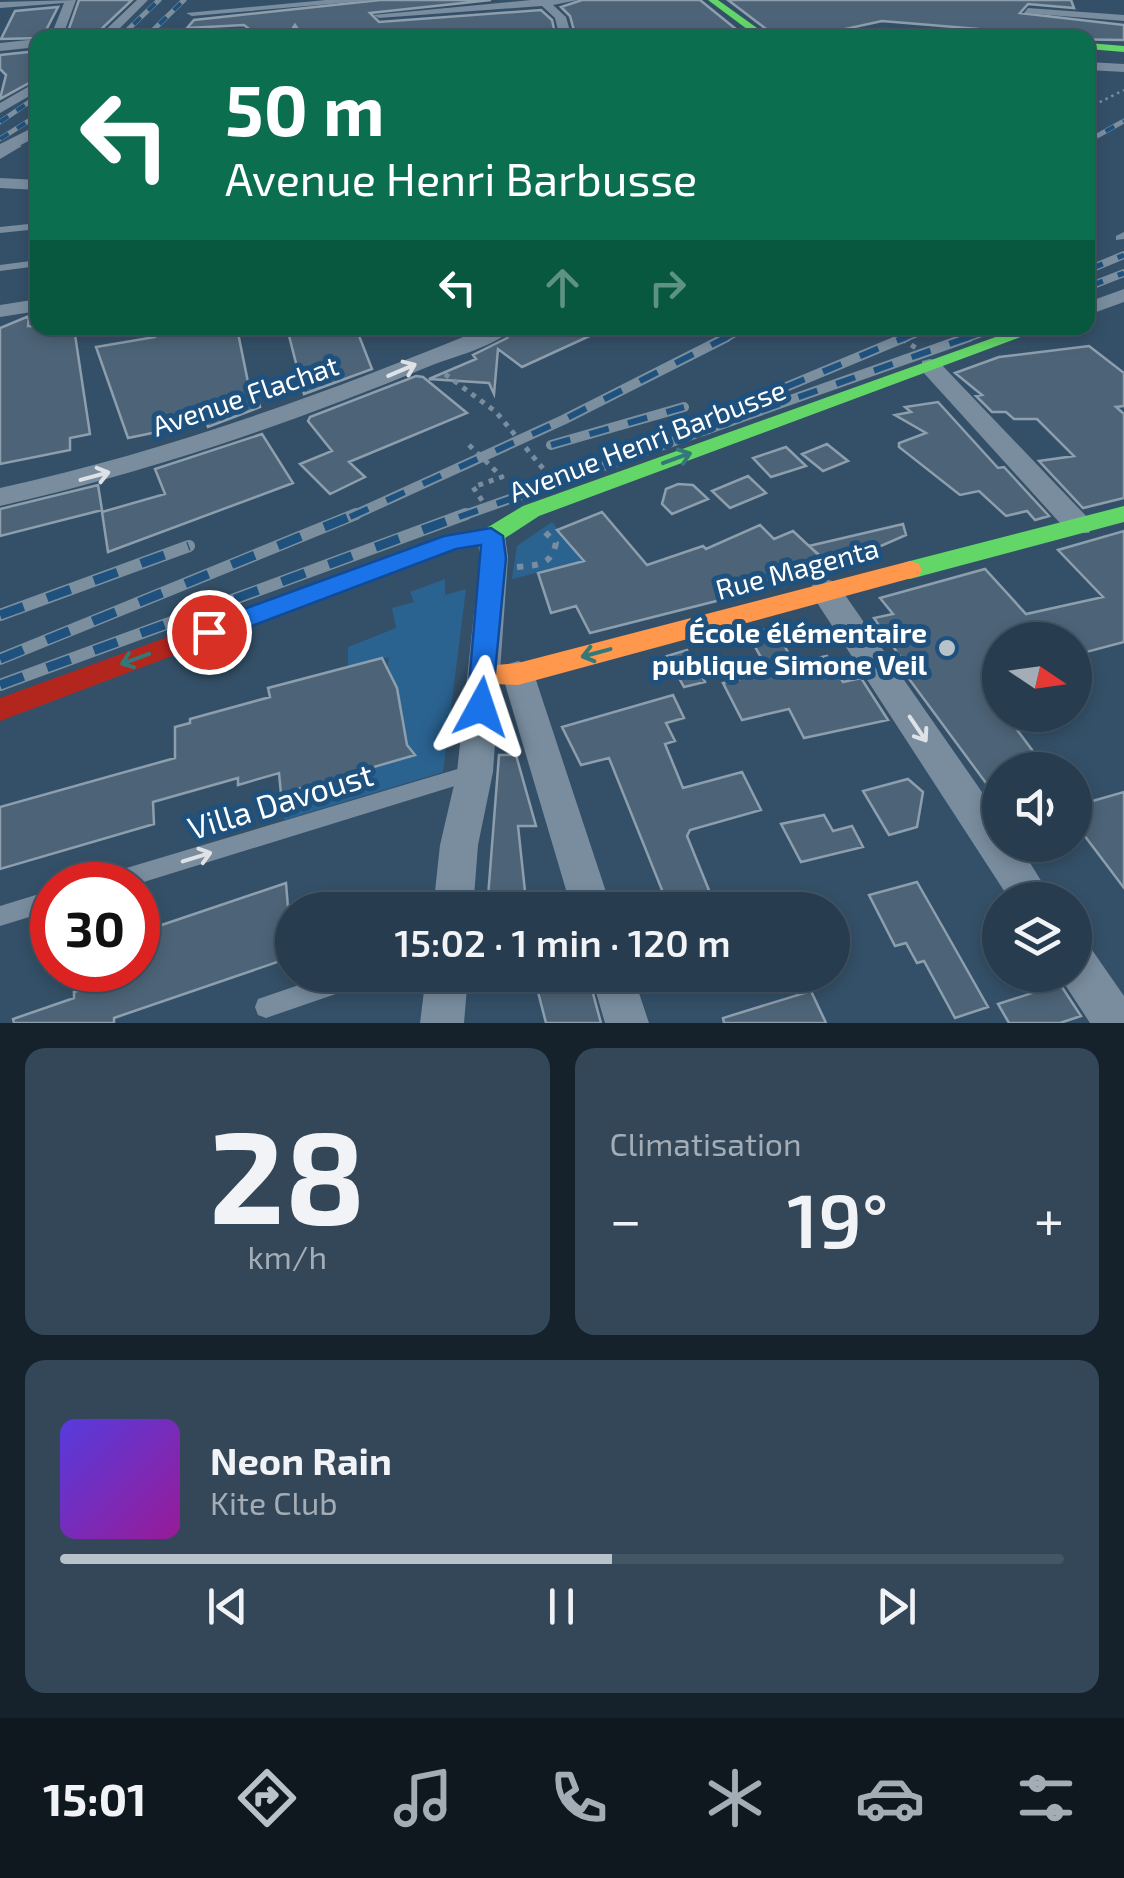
<!DOCTYPE html>
<html lang="fr">
<head>
<meta charset="utf-8">
<style>
	:root { --surface:#273c4e; --page:#334758; --text:#f1f3f6; --muted:#a4adb6; --line:#435666; --accent:#b8c2ca }
	body { margin:0; font-family:"Exo 2",sans-serif; background:var(--page); color:var(--text); height:100vh; display:flex; flex-direction:column; font-size:38px; white-space:nowrap }
	* { box-sizing:border-box; margin:0 }
	p { font-size:32px; color:var(--muted) }
	.icon { flex:none; width:55px; height:55px; fill:none; stroke:currentColor; stroke-width:2; stroke-linecap:round; stroke-linejoin:round }
	.map { position:relative; height:1023px; overflow:hidden }
	.details { display:flex; flex-direction:column; gap:25px; padding:25px; background:#15212b; flex:1 }
	.details>* { flex:none }
	.banner { position:absolute; left:30px; top:30px; width:1065px; height:305px; border-radius:20px; box-shadow:0 5px 15px #0003,0 0 0 2px var(--line); background:#0b6e4f; color:#fff; overflow:hidden }
	.needle { width:65px; rotate:103deg }
	.controls { position:absolute; left:982px; top:622px; display:grid; gap:20px }
	.controls a { display:grid; place-items:center; width:110px; height:110px; border-radius:50%; background:var(--surface); box-shadow:0 5px 15px #0003,0 0 0 2px var(--line); font-size:50px }
	.speed { position:absolute; left:30px; top:862px; display:flex; gap:20px; font-size:50px; font-weight:700; text-align:center }
	.speed>* { display:grid; place-content:center; width:130px; height:130px; border-radius:50%; background:var(--surface); box-shadow:0 5px 15px #0003,0 0 0 2px var(--line); line-height:1 }
	.speed .limit { border:15px solid #d22; background:#fff; color:#111 }
	.pin { position:absolute; display:grid; place-items:center; width:85px; height:85px; color:#fff; margin:-42px; border:5px solid #fff; border-radius:50%; box-shadow:0 2px 10px #0007 }
	.me { position:absolute; width:110px; margin:-55px; rotate:5deg; stroke-linejoin:round; filter:drop-shadow(0 0 8px #0008) }
	.turn { display:flex; align-items:center; gap:35px; height:210px; padding:0 30px; font-size:45px }
	.turn .icon { width:130px; height:130px; stroke-width:2.5 }
	.turn b { display:block; font-size:70px; line-height:85px }
	.lanes { display:flex; align-items:center; height:95px; padding:0 30px; background:#0003; justify-content:center; gap:50px; direction:ltr }
	.lanes .off { opacity:.35 }
	.big { font-size:75px; font-weight:600; line-height:1.1 }
	.details .widget { flex:1; display:flex; flex-direction:column; justify-content:center; gap:15px; min-width:0; padding:0 35px; border-radius:20px; background:var(--page) }
	.details .dial { align-items:center; gap:0 }
	.dial b { font-size:130px; line-height:1 }
	.song { display:flex; align-items:center; gap:30px }
	.cover { width:120px; height:120px; border-radius:15px; background:linear-gradient(135deg,hsl(250 70% 55%),hsl(300 70% 35%)) }
	.played { height:10px; border-radius:5px; background:linear-gradient(90deg,var(--accent) 55%,var(--line) 55%) }
	.keys { display:flex; justify-content:space-around; direction:ltr }
	.heat { display:flex; justify-content:space-between; align-items:center; font-size:55px; direction:ltr }
	.details .tiles { flex:1; display:grid; gap:25px; grid-template-columns:1fr 1fr }
	.widget:last-child { grid-column:span 2 }
	.trip { position:absolute; left:275px; top:892px; width:575px; height:100px; border-radius:50px; background:var(--surface); box-shadow:0 5px 15px #0003,0 0 0 2px var(--line); font-weight:600; line-height:100px; text-align:center }
	.tabs { display:flex; height:160px; justify-content:space-around; align-items:center; background:#10181f; color:var(--muted) }
	.tabs .icon { width:70px; height:70px }
	.tabs .on { color:var(--accent) }
	.tabs b { font-size:45px; color:var(--text) }
	.map>svg:first-child { display:block }
	.green { fill:#2a6290 }
	.building { fill:#4d6478; stroke:#8d9ead; stroke-width:2.5 }
	.lines { fill:none; stroke-linecap:round; stroke-linejoin:round }
	.path-far2 { stroke:#798d9f; stroke-width:2.5; stroke-dasharray:2.5 4; stroke-linecap:butt }
	.path-far1 { stroke:#798d9f; stroke-width:5; stroke-dasharray:5 6; stroke-linecap:butt }
	.path { stroke:#798d9f; stroke-width:6; stroke-dasharray:6 9; stroke-linecap:butt }
	.lane { fill:#798d9f; fill-rule:evenodd }
	.street { fill:#798d9f; fill-rule:evenodd }
	.fast { fill:#63d668; fill-rule:evenodd }
	.slow { fill:#ff974d; fill-rule:evenodd }
	.jam { fill:#b3261e; fill-rule:evenodd }
	.rail-far3-casing { stroke:#7b8f9f; stroke-width:5 }
	.rail-far2-casing { stroke:#7b8f9f; stroke-width:8 }
	.rail-far1-casing { stroke:#7b8f9f; stroke-width:10 }
	.rail-casing { stroke:#7b8f9f; stroke-width:12 }
	.rail-far3 { stroke:#1e517e; stroke-width:4; stroke-dasharray:10; stroke-linecap:butt }
	.rail-far2 { stroke:#1e517e; stroke-width:5; stroke-dasharray:16; stroke-linecap:butt }
	.rail-far1 { stroke:#1e517e; stroke-width:6; stroke-dasharray:20; stroke-linecap:butt }
	.rail { stroke:#1e517e; stroke-width:9; stroke-dasharray:25; stroke-linecap:butt }
	.oneway { stroke:#dee2e7 }
	.oneway2 { stroke:#337977 }
	.route { fill:#1a73e8; stroke:#114b97; stroke-width:2.5 }
	.poi-dot { fill:#b8c2ca; stroke:#1e517e; stroke-width:4 }
	.labels { text-anchor:middle; dominant-baseline:central; stroke-width:10; stroke-linejoin:round; paint-order:stroke }
	.street-label { font-size:28px; fill:#fff; stroke:#1e517e }
	.poi-label { font-size:28px; font-weight:bold; fill:#fff; stroke:#1e517e; text-anchor:end }
	.near-street-label { font-size:32px; fill:#fff; stroke:#1e517e }
</style>
</head>
<body>
<div class="map">
<svg width="1124" height="1023" viewBox="0 0 1124 1023">
	<rect width="100%" height="100%" fill="#345068"/>
	<path class="green" d="M552 522 584 561 512 579 517 546Z
		M445 579V595L466 589 443 772 284 820 281 794 414 755C383 714 380 708 389 657L348 667V647L396 628 392 608 414 602 410 592Z"/>
	<path class="building" d="M79 0H132L94 36 66 37Z
		M380 0H491L370 13 379 22 541 10 552 20 556 38H304L295 25 286 38H243L248 28 244 25 187 28 194 20Z
		M582 0H700L747 38H576L570 16 561 7Z
		M728 0H1071L1074 8 1028 4 1020 13 1124 25V40L990 38 978 29 882 21 804 38H778Z
		M58 7 42 38 1 39 15 11Z
		M38 51V78L0 99 6 75 0 69V55Z
		M29 316 28 326 74 328 90 434 70 438V450L0 464V328Z
		M154 328H237L249 387 255 386 260 407 208 427 206 422 128 438 96 347 155 337Z
		M287 328H356L372 369 304 394Z
		M516 328H607L522 367 498 349 494 394 489 383 429 379 476 359 473 355 507 338Z
		M1089 346 1124 373V406L1116 407 1124 414V498L1083 508 1039 461 1074 456 1037 419H1014L1006 412H992L976 396 982 395 955 373 999 357Z
		M416 376 423 377 467 413 349 462 365 477 330 494 300 464 332 451 308 421 310 417Z
		M938 402 998 468 1004 467 1049 516 1035 520 1027 511 1006 516 979 491 960 495 899 447V443L926 433 895 415 911 412 905 407Z
		M262 434 293 483 108 552 102 512 165 494 155 469Z
		M827 444 848 461 823 471 802 454Z
		M786 447 806 466 771 477 753 458Z
		M748 476 766 493 730 508 712 491Z
		M678 484 693 485 708 499 672 514 662 504 666 489Z
		M98 485 102 510 0 536V509Z
		M602 512 647 565 703 546 706 549 760 525 774 539 793 531 823 559 743 588 748 593 590 633 576 606 551 613 538 573 584 561 557 530Z
		M903 524 906 535 833 567 809 546Z
		M1124 531V642L1075 655V640H1000V715H1006L1047 770H1000V802L901 668 907 667 874 618 893 614 880 598 985 569 1026 614 1103 597 1058 550Z
		M774 627 794 663 827 656 843 682 861 678 888 720 804 738 789 709 742 720 723 683 769 672 748 634Z
		M687 650 705 682 684 687 667 656Z
		M382 658 397 688 407 745 415 755 281 794 279 773 238 785V778L153 802 154 824 0 869V807L175 758V727L190 723V719L270 697 268 688Z
		M673 695 684 718 666 723 675 741 665 744 683 788 742 772 761 810 690 830 687 836 717 910H670L609 758 581 765 562 727Z
		M499 755H516L536 826H518L527 910H487Z
		M908 779 923 792 917 827 889 835 863 791Z
		M1124 792V888L1075 823V806Z
		M824 815 833 831 852 826 863 847 801 862 781 824Z
		M917 882 945 931 988 1007 955 1018 924 961 917 963 906 943 895 946 869 895Z
		M286 883 292 957 114 1018V1023H14L13 1019 74 998V992L85 988V970H138V933Z
		M578 975H588L601 1023H546L537 988Z
		M1060 984 1081 1016 1060 1023H1009L998 1004Z
		M811 991 826 1023H724L723 1018Z"/>
	<g class="lines">
		<path class="path-far2" d="M1088 108 1124 90"/>
		<path class="path-far1" d="M902 339 916 348
			M445 374 496 412 550 477
			M469 445 502 477 473 487 487 508"/>
		<path class="path" d="M517 567C538 565 551 566 556 543L545 532"/>
		<path class="lane" d="M15 144 22 146 0 159V154Z
			M38 223V229L0 233V227Z
			M1124 232V239L1116 240V236Z
			M38 260V266L0 271V265Z
			M471 765 477 767 480 773 477 779 471 781 134 885H93L96 878 103 875Z
			M52 890V910L0 926V906Z
			M328 975H370L367 983 359 986 266 1018 258 1015 255 1007 258 999Z"/>
		<path class="street" d="M76 0 62 38H50L64 3 0 8V2Z
			M137 0H148L110 38H97Z
			M326 0H376L192 16 186 13Z
			M531 0H578L553 5 566 17 572 38H560L555 18 542 6 379 18 373 15Z
			M1028 8 1124 15V21L1024 13Z
			M244 29 240 36H165L171 32Z
			M294 29 298 30 301 38H289Z
			M38 39V47L0 51V43Z
			M1088 62 1124 64V72L1088 70Z
			M38 81V91L0 113V103Z
			M38 125V136L0 156V144Z
			M0 178 38 180V190L0 188Z
			M1124 289V302L1088 315V302Z
			M38 299V311L0 317V305Z
			M485 328H513C495 347 454 356 430 366 290 424 148 472 0 506V488C168 451 327 393 485 328Z
			M930 359 938 361 1089 519 1093 526 1089 533H1069L922 371V361Z
			M491 526 505 536 508 557 493 772 478 845 473 910H433L440 845 457 772 480 557 477 536Z
			M825 579 836 582 1000 818V845H1019L1053 900H1010L814 598 810 590 814 582Z
			M518 661 530 665 534 674 612 910H572L502 674 506 665Z
			M1075 941 1090 947 1124 996V1023H1090L1060 977 1075 975Z
			M426 975H468L464 1023H420Z
			M591 975H633L649 1023H605Z"/>
		<path class="fast" d="M708 0H718L771 38H759Z
			M1088 43 1124 46V52L1088 49Z
			M1021 328H1045L539 516 499 542 455 550 311 603 302 600 299 594 302 588 444 536 485 529 523 506Z
			M1124 506V522L910 579 901 576 898 570 901 564 910 561Z"/>
		<path class="slow" d="M910 561 919 564 922 570 919 576 518 685 475 683 471 675 475 667 518 663Z"/>
		<path class="jam" d="M882 27 978 35 983 38 882 33 818 38Z
			M311 585 320 588 323 594 320 600 0 721V698Z"/>
		<g class="rail-far3-casing">
			<path id="rail-far3" d="M119 38 159 0
				M145 38 184 0
				M0 122 38 96
				M0 139 38 115
				M1088 141 1124 121"/>
		</g>
		<g class="rail-far2-casing">
			<path id="rail-far2" d="M1088 270 1124 255
				M1088 287 1124 273
				M722 340 745 328
				M900 340 929 328
				M962 340 996 328"/>
		</g>
		<g class="rail-far1-casing">
			<path id="rail-far1" d="M786 387 906 337
				M551 445 684 407
				M350 517 563 420 727 337
				M459 517 969 337"/>
		</g>
		<g class="rail-casing">
			<path id="rail" d="M0 615 189 546
				M0 659 356 514
				M0 685 466 514"/>
		</g>
		<use href="#rail-far3" class="rail-far3"/>
		<use href="#rail-far2" class="rail-far2"/>
		<use href="#rail-far1" class="rail-far1"/>
		<use href="#rail" class="rail"/>
	</g>
	<defs><path id="oneway-shaft" d="M-6 0H5M1.5-3L5.5 0L1.5 3" fill="none" stroke-width="1.6" stroke-linecap="round" stroke-linejoin="round" transform="scale(2.5)"/></defs>
	<g class="oneway">
		<use href="#oneway-shaft" transform="translate(402 370) rotate(-23)"/>
		<use href="#oneway-shaft" transform="translate(95 476) rotate(-15)"/>
		<use href="#oneway-shaft" transform="translate(918 729) rotate(56)"/>
		<use href="#oneway-shaft" transform="translate(197 857) rotate(-17)"/>
	</g>
	<g class="oneway2">
		<use href="#oneway-shaft" transform="translate(677 458) rotate(-20)"/>
		<use href="#oneway-shaft" transform="translate(596 653) rotate(165)"/>
		<use href="#oneway-shaft" transform="translate(135 659) rotate(160)"/>
	</g>
	<path class="route" d="M491 528 503 536 506 558 491 715H471L467 707 481 545 456 549 209 642 196 632 200 625 444 536Z"/>
	<circle class="poi-dot" cx="947" cy="648" r="10"/>
	<g class="labels">
		<g class="street-label">
			<text transform="translate(245 395) rotate(-19)">Avenue Flachat</text>
			<text transform="translate(647 440) rotate(-21)">Avenue Henri Barbusse</text>
			<text transform="translate(797 568) rotate(-15)">Rue Magenta</text>
		</g>
		<g class="poi-label">
			<text x="927" y="632">École élémentaire<tspan x="927" dy="32">publique Simone Veil</tspan></text>
		</g>
		<g class="near-street-label">
			<text transform="translate(280 800) rotate(-17)">Villa Davoust</text>
		</g>
	</g>
</svg>
<div class="controls">
<a><svg class="needle" viewBox="-14 -14 28 28"><path d="M0-13l5 13h-10z" fill="#e53935"/><path d="M0 13l5-13h-10z" fill="#a4adb6"/></svg></a>
<a><svg class="icon" aria-label="sound" viewBox="0 0 24 24"><path d="M4 9h4l5-4v14l-5-4H4zM17 9q2 3 0 6"/></svg></a>
<a><svg class="icon" aria-label="layers" viewBox="0 0 24 24"><path d="M12 4l9 5-9 5-9-5zM3 14l9 5 9-5"/></svg></a>
</div>
<div class="speed"><div class="limit">30</div></div>
<div class="pin" style="left:209px;top:632px;background:#d93025"><svg class="icon" aria-label="arrive" viewBox="0 0 24 24"><path d="M6 21V4h12l-3 4 3 4H6"/></svg></div>
<svg class="me" style="left:481px;top:707px" viewBox="-20 -20 40 40"><path d="M0-17L14 15 0 8-14 15z" fill="#1a73e8" stroke="#fff" stroke-width="4"/></svg>
<div class="trip">15:02 · 1 min · 120 m</div>
<div class="banner">
<div class="turn"><svg class="icon" aria-label="left" viewBox="0 0 24 24"><path d="M17 20v-9H6M10 6l-5 5 5 5"/></svg><div><b>50 m</b>Avenue Henri Barbusse</div></div>
<div class="lanes"><svg class="icon" aria-label="left" viewBox="0 0 24 24"><path d="M17 20v-9H6M10 6l-5 5 5 5"/></svg><svg class="icon off" aria-label="ahead" viewBox="0 0 24 24"><path d="M12 20V5M6 11l6-6 6 6"/></svg><svg class="icon off" aria-label="right" viewBox="0 0 24 24"><path d="M7 20v-9h11M14 6l5 5-5 5"/></svg></div>
</div>
</div>
<section class="details">
<div class="tiles">
<div class="widget dial"><b>28</b><p>km/h</p></div>
<div class="widget"><p>Climatisation</p>
<div class="heat"><a>−</a><b class="big">19°</b><a>+</a></div>
</div>
<div class="widget">
<div class="song"><i class="cover"></i><div><b>Neon Rain</b><p>Kite Club</p></div></div>
<div class="played"></div>
<div class="keys"><svg class="icon" aria-label="previous" viewBox="0 0 24 24"><path d="M18 5L8 12l10 7zM5 5v14"/></svg><svg class="icon" aria-label="pause" viewBox="0 0 24 24"><path d="M8 5v14M16 5v14"/></svg><svg class="icon" aria-label="next" viewBox="0 0 24 24"><path d="M6 5l10 7-10 7zM19 5v14"/></svg></div>
</div>
</div>
</section>
<nav class="tabs">
<b>15:01</b>
<svg class="icon on" aria-label="directions" viewBox="0 0 24 24"><path d="M12 3l9 9-9 9-9-9zM9 14v-3h6M13 9l2 2-2 2"/></svg>
<svg class="icon" aria-label="music" viewBox="0 0 24 24"><path d="M9 18V5l10-2v13"/><circle cx="6" cy="18" r="3"/><circle cx="16" cy="16" r="3"/></svg>
<svg class="icon" aria-label="phone" viewBox="0 0 24 24"><path d="M5 4h4l2 5-3 2q2 4 5 5l2-3 5 2v4C11 20 4 13 5 4z"/></svg>
<svg class="icon" aria-label="climate" viewBox="0 0 24 24"><path d="M12 3v18M4 7l16 10M4 17L20 7"/></svg>
<svg class="icon" aria-label="car" viewBox="0 0 24 24"><path d="M5 17H2v-5l4-1 3-4h7l3 4 3 1v5h-3M9 17h6M6 11h13"/><circle cx="7" cy="17" r="2"/><circle cx="17" cy="17" r="2"/></svg>
<svg class="icon" aria-label="filters" viewBox="0 0 24 24"><path d="M4 7h16M4 17h16"/><circle cx="9" cy="7" r="2"/><circle cx="15" cy="17" r="2"/></svg>
</nav>
</body>
</html>
